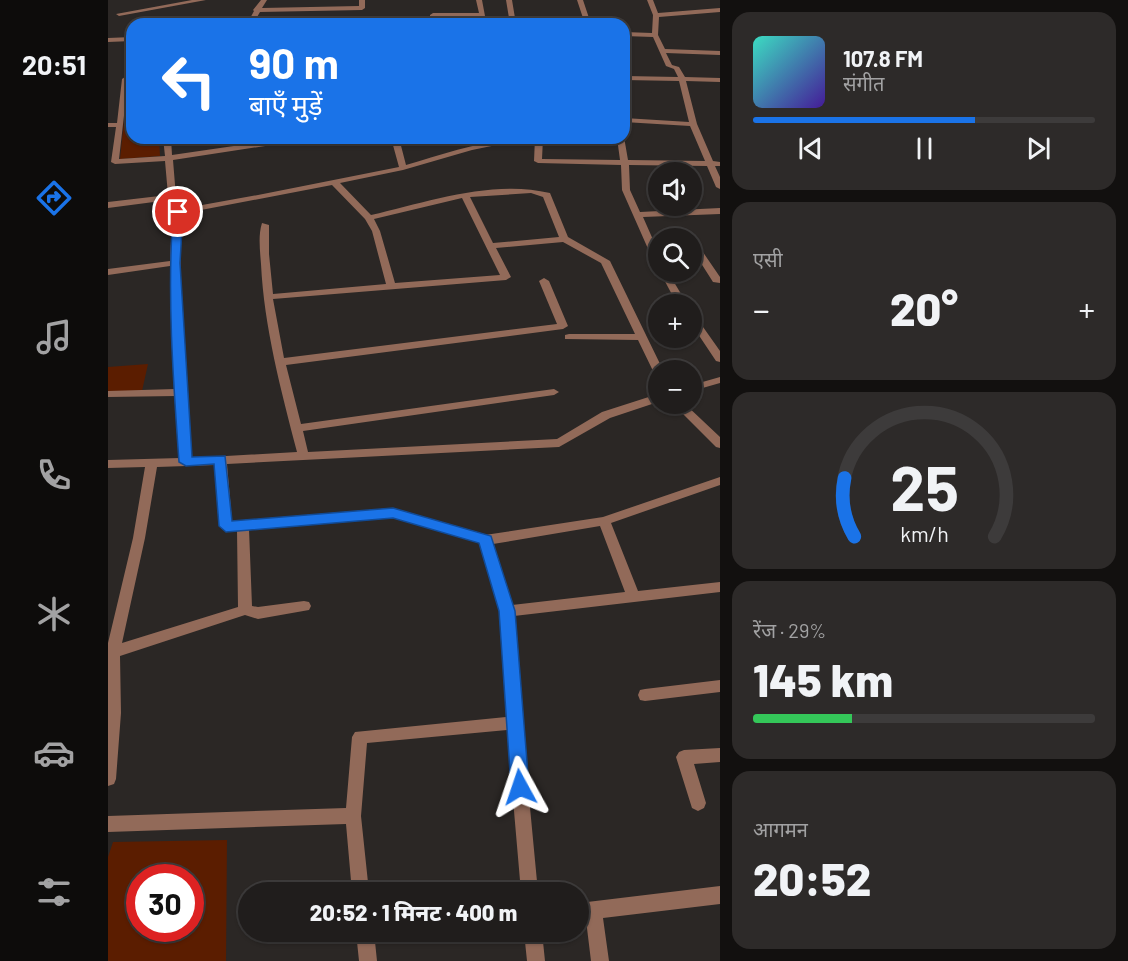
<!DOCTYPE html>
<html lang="hi">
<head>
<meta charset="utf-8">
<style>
	:root { --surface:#201d1c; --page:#2d2a29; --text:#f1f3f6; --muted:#a2a2a3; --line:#3d3b3b; --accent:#1a73e8 }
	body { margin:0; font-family:Barlow,"Noto Sans Devanagari",sans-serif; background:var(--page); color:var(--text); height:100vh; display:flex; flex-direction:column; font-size:22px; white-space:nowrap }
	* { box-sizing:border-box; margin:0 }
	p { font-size:20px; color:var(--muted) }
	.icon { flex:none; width:33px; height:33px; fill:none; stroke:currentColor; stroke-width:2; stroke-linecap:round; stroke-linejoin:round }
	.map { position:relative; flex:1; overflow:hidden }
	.sheet { display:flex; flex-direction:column; gap:12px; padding:12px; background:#12100f; width:408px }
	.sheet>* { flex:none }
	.hud { position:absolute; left:18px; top:18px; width:504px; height:126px; border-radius:18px; box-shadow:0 2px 4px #0004,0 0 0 2px var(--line); background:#1a73e8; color:#fff; overflow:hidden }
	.buttons { position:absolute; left:540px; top:162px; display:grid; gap:12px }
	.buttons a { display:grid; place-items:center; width:54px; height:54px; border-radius:50%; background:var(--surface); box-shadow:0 2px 4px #0004,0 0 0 2px var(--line); font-size:30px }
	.speed { position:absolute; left:18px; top:864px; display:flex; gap:12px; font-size:30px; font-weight:700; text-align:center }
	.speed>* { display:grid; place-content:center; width:78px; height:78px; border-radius:50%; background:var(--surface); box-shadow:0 2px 4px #0004,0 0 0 2px var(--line); line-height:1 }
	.speed .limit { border:9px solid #d22; background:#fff; color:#111 }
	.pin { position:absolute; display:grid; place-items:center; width:51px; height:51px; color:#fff; margin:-26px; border:3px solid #fff; border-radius:50%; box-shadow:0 2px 6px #0007 }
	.me { position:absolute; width:66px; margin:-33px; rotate:355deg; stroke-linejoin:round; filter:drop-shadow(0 0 4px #0008) }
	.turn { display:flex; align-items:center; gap:21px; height:126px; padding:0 24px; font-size:27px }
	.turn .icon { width:78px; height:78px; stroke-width:2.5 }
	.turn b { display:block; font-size:42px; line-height:51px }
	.big { font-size:45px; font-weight:800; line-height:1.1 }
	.sheet .card { flex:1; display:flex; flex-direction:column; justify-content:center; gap:9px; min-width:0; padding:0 21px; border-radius:18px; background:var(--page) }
	.sheet .dial { align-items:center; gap:0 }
	.dial svg { height:156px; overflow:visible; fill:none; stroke:var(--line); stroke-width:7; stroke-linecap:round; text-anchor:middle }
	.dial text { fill:var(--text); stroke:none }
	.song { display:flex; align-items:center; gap:18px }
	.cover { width:72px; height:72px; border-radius:9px; background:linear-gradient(135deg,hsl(170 70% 55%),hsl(260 70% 35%)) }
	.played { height:6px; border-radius:3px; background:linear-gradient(90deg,var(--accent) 65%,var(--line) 65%) }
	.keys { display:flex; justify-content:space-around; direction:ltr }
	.heat { display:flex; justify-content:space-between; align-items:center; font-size:33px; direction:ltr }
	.charge { height:9px; border-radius:4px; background:linear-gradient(90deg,#34c759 29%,var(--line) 0) }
	.trip { position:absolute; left:130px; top:882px; width:351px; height:60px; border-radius:30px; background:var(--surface); box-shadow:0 2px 4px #0004,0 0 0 2px var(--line); font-weight:800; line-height:60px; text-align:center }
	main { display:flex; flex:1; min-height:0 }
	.dock { display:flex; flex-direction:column; width:108px; justify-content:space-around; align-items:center; background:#0d0c0b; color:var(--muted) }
	.dock .icon { width:42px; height:42px }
	.dock .current { color:var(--accent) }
	.dock b { font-size:27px; color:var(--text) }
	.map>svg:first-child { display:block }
	.green { fill:#5b1d00; fill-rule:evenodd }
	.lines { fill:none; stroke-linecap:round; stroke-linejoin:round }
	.minor { fill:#926a59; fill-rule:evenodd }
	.route { fill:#1a73e8; stroke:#114b97; stroke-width:1.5 }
</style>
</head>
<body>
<main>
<nav class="dock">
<b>20:51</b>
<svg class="icon current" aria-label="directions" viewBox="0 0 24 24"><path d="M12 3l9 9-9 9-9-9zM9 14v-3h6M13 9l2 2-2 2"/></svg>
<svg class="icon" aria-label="music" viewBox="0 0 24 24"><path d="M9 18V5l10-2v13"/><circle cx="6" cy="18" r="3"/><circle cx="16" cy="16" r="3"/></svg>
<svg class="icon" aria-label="phone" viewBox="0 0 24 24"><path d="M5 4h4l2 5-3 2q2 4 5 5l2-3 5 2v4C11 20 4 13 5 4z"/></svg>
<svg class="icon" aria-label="climate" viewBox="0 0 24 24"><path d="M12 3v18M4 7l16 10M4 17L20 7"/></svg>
<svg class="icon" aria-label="car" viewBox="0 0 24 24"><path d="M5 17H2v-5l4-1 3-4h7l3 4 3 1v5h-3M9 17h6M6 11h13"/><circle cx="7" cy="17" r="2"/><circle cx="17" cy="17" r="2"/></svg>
<svg class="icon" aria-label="filters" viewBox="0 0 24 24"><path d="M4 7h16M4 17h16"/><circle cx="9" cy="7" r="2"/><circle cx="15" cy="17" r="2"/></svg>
</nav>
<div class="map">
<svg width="612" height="961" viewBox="0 0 612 961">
	<rect width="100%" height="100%" fill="#2b2725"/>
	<path class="green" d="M24 109V138H51L52 156 12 159 17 110Z
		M40 364 34 391H0V367Z
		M119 840 118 961H0V857L5 842ZM32 878H82V928H32Z"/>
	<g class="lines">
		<path class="minor" d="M84 0H98L11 16 8 14Z
			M153 0H159L154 8 251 6V0H257V8L254 10 152 12 145 24H139L146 11 145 10Z
			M368 0H374L377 16 328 17V24H322V15L325 13H371Z
			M398 0H404L408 24H402Z
			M469 0H475L483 24H477Z
			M539 0H545L550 13 612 8V12L551 17 550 35 557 49 612 51V55L558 53 564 65 571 67 577 77 612 78V82L578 81 589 124 605 161 612 162V166H607L612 177V189L608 187 599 166 521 165 522 190 532 212 612 208V214L535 217 550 251V263L545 260 514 190 513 165 430 163 426 161 427 138H435L434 159 512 160 509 138 516 137 520 160 597 161 582 126 516 122V118L581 122 571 81 516 80 517 76 570 77 566 69 558 66 545 37 516 36V32L544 33 545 15Z
			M24 37V41L0 42V38Z
			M17 77H24V81H20L11 159 57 156 55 138H63L64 155 180 138H200L196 140 65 160 68 197 72 209 150 195 291 167 283 138H291L298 165C339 153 380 138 423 138L364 150 295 170 232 183 263 215C319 202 385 179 442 193L460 237 502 261 555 370H550V374L546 373 530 340 457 339V335L461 334H527L493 263 455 242 388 248 403 277 398 280 165 299 176 358 449 324 431 281 436 278 441 281 460 326 455 329 178 365 193 424 446 389 451 392 446 395 195 431 200 452 449 439 494 412 550 394V402L502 418 451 447 119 464 124 521 285 508 377 535 495 517 612 477V485L503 523 530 591 612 582V592L406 616 414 723 430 892H413L399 730 259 743 253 816 261 892H244L238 824 0 832V816L238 808 244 737 247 732 398 717 392 611 372 543 285 518 141 529 144 606 150 607 196 601 201 602 203 606 201 610 150 619 137 615 12 656 13 713 8 779 6 784 0 786V643L25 538 37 467 0 468V460L72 458 68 396 0 397V391L67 389 62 266 0 275V269L62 261 64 222 61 200 0 208V202L60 195 57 161 7 164 3 162 8 127H0V123H9L14 79ZM224 185 257 219 264 231 278 284 165 294 161 254V225L154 223C150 235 152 251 153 264 156 327 173 390 189 452L84 458 73 314 72 214ZM423 193 435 197 451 237 385 243 362 197ZM354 198 392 275 287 283 272 231 266 219ZM108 465 112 526 114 529 129 530 130 607 14 643 37 538 49 467ZM492 526 517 592 404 605 385 544Z
			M584 242H588L612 277V283L605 282 584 249Z
			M552 272H560L579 304H569Z
			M584 316 588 317 612 351V362L608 361 584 325Z
			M612 377V383L584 391V385Z
			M565 404H577L612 437V448L608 447Z
			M612 680V692L537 701 532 700 530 695 532 690 537 689Z
			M612 748V762L586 764 598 803 596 808 590 811 584 808 568 757 571 752 576 750Z
			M612 886V904L495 918 501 961H483L478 920 471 921V903Z
			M248 932H266L269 961H251Z
			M416 932H434L437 961H419Z"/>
	</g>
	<path class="route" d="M70 209 75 212 72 263 84 457 117 456 124 521 285 508 383 536 407 611 421 787 418 793 412 795 406 793 403 787 391 611 371 543 285 518 118 532 111 526 106 464 78 466 71 462C65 378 59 295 65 212Z"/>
</svg>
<div class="buttons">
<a><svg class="icon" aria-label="sound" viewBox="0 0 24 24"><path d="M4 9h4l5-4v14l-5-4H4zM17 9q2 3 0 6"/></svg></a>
<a><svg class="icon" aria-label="search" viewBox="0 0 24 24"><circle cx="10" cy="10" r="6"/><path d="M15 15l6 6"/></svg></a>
<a>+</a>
<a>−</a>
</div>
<div class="speed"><div class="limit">30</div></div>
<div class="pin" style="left:70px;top:212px;background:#d93025"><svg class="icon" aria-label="arrive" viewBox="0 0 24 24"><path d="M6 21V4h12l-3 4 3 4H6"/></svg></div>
<svg class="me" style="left:412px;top:787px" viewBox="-20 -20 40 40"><path d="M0-17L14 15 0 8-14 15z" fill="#1a73e8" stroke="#fff" stroke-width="4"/></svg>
<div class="trip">20:52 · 1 मिनट · 400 m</div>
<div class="hud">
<div class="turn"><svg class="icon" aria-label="left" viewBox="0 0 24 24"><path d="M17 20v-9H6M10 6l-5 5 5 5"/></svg><div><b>90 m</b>बाएँ मुड़ें</div></div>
</div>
</div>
<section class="sheet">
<div class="card">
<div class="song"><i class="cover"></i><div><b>107.8 FM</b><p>संगीत</p></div></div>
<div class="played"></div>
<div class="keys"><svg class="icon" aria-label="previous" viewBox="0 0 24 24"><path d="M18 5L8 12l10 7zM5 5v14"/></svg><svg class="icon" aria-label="pause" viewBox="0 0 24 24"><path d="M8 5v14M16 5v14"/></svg><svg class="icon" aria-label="next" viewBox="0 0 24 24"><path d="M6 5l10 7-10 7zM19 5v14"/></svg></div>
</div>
<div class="card"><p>एसी</p>
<div class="heat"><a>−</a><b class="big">20°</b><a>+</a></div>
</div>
<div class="card dial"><svg viewBox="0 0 100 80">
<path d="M14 69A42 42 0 1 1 86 69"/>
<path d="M14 69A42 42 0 0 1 9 39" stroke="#1a73e8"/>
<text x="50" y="56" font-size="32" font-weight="700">25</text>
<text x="50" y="72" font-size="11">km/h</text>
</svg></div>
<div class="card"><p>रेंज · 29%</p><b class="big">145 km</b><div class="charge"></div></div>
<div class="card"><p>आगमन</p><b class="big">20:52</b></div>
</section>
</main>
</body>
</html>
